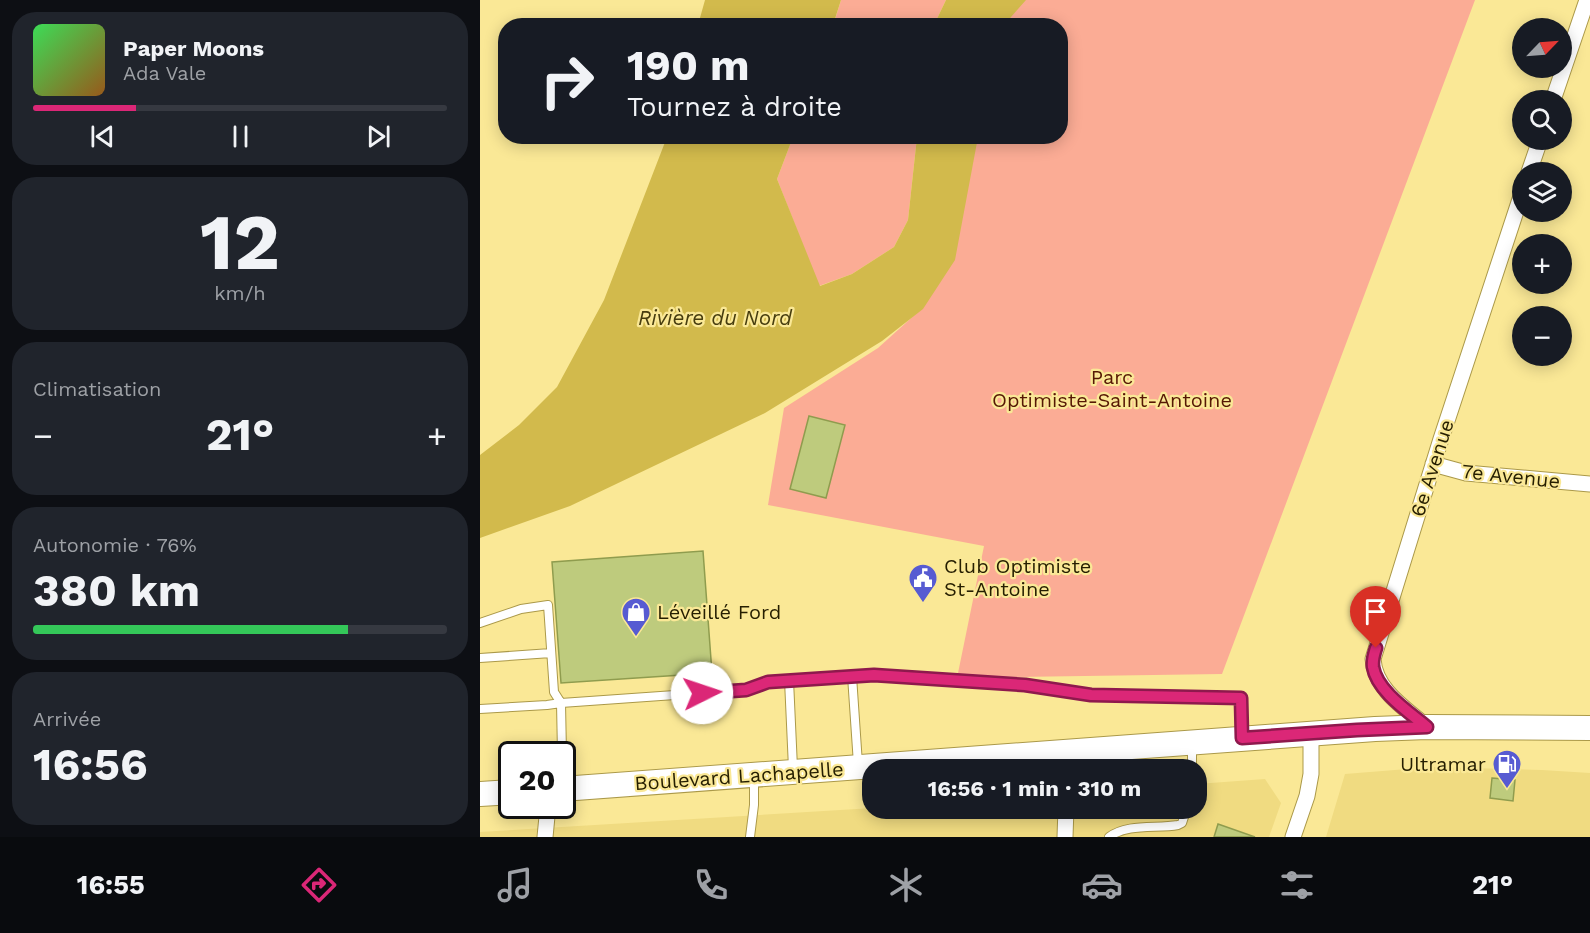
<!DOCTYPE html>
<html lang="fr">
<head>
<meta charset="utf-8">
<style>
	:root { --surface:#171b24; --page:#20242c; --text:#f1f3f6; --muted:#9ea1a6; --line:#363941; --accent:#db2777 }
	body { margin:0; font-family:"Work Sans",sans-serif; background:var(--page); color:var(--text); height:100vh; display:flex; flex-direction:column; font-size:22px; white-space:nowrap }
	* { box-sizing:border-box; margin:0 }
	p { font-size:20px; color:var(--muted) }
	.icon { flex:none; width:33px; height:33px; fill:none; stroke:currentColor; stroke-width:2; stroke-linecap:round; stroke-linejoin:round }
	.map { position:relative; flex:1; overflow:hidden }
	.side { display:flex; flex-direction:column; gap:12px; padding:12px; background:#0d0f14; width:480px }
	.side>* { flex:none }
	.guide { position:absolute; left:18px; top:18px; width:570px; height:126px; border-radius:24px; box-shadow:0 3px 15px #0003; background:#171b24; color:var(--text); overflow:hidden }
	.needle { width:39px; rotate:65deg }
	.tools { position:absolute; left:1032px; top:18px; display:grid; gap:12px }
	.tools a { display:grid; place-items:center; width:60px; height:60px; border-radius:50%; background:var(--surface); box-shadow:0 3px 15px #0003; font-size:30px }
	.speed { position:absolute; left:18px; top:741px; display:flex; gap:12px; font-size:30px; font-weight:700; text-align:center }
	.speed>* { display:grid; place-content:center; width:78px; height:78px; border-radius:50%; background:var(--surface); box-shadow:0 3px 15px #0003; line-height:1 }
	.speed .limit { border:3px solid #111; border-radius:9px; background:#fff; color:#111 }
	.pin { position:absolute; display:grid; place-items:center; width:51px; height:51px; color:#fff; margin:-62px -26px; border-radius:50% 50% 50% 0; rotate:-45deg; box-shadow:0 0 6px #0007 }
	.pin .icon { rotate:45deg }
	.me { position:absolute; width:66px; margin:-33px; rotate:86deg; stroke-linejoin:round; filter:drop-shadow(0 0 4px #0008) }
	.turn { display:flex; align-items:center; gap:21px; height:126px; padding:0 30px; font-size:27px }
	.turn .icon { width:78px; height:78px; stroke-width:2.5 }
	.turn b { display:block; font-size:42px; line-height:51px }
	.big { font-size:45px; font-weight:700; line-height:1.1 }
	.side .widget { flex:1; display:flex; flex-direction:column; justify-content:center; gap:9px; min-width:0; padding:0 21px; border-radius:24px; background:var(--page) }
	.side .dial { align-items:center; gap:0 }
	.dial b { font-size:78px; line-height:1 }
	.song { display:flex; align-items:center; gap:18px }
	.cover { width:72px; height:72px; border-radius:9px; background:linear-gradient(135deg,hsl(130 70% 55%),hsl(30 70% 35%)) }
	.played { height:6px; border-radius:3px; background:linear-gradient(90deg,var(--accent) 25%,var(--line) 25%) }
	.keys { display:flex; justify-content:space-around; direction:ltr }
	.heat { display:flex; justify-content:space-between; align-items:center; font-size:33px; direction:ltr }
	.charge { height:9px; border-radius:4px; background:linear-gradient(90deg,#34c759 76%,var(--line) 0) }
	.trip { position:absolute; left:382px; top:759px; width:345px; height:60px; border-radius:24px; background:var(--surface); box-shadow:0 3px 15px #0003; font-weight:700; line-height:60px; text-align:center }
	.dock { display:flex; height:96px; justify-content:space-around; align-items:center; background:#090b0e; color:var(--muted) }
	.dock .icon { width:42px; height:42px }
	.dock .on { color:var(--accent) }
	.dock b { font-size:27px; color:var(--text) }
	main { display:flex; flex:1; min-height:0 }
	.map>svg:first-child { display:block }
	.built { fill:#f0db81 }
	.green { fill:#fbac95 }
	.water { fill:#d2ba4c }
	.building { fill:#becb7d; stroke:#8f9c4e; stroke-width:1.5 }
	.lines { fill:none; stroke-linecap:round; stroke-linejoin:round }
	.lane-casing { stroke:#ab9949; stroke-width:10 }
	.street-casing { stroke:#ab9949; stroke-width:17 }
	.primary-casing { stroke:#ab9949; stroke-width:26 }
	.lane { stroke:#fff; stroke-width:8 }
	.street { stroke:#fff; stroke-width:15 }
	.primary { stroke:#fff; stroke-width:24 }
	.route-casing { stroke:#8e194d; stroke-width:15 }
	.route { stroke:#db2777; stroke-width:10 }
	.labels { text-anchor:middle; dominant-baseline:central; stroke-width:4.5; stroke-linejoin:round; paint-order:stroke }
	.park-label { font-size:20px; fill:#561704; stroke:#fae896 }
	.street-label { font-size:20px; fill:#251e00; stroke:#fae896 }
	.poi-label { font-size:20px; fill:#251e00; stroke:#fae896; text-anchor:start }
	.water-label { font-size:21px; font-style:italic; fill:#473d0f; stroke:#fae896 }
</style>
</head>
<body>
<main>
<section class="side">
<div class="widget">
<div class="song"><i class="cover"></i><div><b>Paper Moons</b><p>Ada Vale</p></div></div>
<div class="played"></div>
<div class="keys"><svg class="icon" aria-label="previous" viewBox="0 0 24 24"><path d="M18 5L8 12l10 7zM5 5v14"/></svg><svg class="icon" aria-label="pause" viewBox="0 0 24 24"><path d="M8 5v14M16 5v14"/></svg><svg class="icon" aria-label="next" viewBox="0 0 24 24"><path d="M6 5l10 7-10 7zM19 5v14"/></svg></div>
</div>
<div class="widget dial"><b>12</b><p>km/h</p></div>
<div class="widget"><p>Climatisation</p>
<div class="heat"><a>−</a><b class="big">21°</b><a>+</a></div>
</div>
<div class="widget"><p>Autonomie · 76%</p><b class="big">380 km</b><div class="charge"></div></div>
<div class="widget"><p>Arrivée</p><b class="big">16:56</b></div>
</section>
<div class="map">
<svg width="1110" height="837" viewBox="0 0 1110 837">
	<rect width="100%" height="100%" fill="#fae896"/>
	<path class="built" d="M952 767 1062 770 1110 773V837H846L865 774Z
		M785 779 801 803 789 837H0V832L393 808H717V784Z"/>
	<path class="green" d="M361 0H466L454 25 353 26Z
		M544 0H995L742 674 477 678 504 546 288 505 304 408 398 348 439 311 496 137 580 136V26L522 25Z
		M313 137H437L428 220 414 247 372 274 339 286 297 179Z"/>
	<path class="water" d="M225 0H361L353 25H218Z
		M466 0H546L524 25H454Z
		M187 137H313L297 179 340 286 372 274 414 247 428 220 437 137H498L475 260 443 309 402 341 285 413 90 506 0 538V455L39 425 77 387 124 300Z"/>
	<path class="building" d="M329 416 365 425 346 498 310 489Z
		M223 551 232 673 81 683 72 562Z
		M1012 778 1035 780 1033 801 1010 798Z
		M738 824 775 837H734Z"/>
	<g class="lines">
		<g class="lane-casing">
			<path id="lane" d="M0 623 41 609 68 605 74 692 81 703 67 705 0 709
				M0 658 71 653
				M372 676 378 764
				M309 680 313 768
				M712 747V770
				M82 754 81 703 266 690 288 682 394 675 545 685 611 695 761 698 762 736
				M270 837 274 805V777
				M629 837C648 823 676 829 698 825L702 823 707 808"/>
		</g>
		<g class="street-casing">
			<path id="street" d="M1073 100 1107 0
				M1049 172 1060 140
				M953 464 986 473 1110 484
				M947 727C925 708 895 690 893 659L961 439 1042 193
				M586 751 587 770
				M65 837 68 806
				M585 837 586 808
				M813 837 827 796 831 774V733"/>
		</g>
		<g class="primary-casing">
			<path id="primary" d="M82 789 895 729 947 727 1110 728
				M0 794 32 792"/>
		</g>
		<use href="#lane" class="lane"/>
		<use href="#street" class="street"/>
		<use href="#primary" class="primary"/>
	</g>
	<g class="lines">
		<g class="route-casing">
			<path id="route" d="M222 693 266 690 288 682 394 675 545 685 611 695 761 698 762 738 877 730 947 727C929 712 897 691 893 667 892 660 894 654 896 648"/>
		</g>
		<use href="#route" class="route"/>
	</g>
	<defs>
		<g id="civic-pin" transform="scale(1.5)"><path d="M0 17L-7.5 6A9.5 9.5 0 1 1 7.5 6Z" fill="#575bd2" stroke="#fae896"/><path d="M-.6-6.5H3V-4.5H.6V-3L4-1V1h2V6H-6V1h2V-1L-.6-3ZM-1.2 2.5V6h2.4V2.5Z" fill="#fff"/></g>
		<g id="shop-pin" transform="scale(1.5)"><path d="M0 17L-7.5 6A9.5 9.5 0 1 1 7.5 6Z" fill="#575bd2" stroke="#fae896"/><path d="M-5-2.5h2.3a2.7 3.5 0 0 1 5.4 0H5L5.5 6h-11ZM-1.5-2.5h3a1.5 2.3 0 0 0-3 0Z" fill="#fff"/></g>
		<g id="fuel-pin" transform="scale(1.5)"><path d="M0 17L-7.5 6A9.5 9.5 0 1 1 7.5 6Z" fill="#575bd2" stroke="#fae896"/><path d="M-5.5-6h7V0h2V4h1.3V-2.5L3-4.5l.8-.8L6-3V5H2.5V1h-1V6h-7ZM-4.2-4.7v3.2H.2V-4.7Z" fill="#fff"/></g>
	</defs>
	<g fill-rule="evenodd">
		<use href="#civic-pin" x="443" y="578"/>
		<use href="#shop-pin" x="156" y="612"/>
		<use href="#fuel-pin" x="1027" y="764"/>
	</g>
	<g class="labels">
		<g class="park-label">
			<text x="632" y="377">Parc<tspan x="632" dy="23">Optimiste-Saint-Antoine</tspan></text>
		</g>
		<g class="street-label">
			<text transform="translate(952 468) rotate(-72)">6e Avenue</text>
			<text transform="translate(1031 476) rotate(6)">7e Avenue</text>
			<text transform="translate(259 776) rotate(-4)">Boulevard Lachapelle</text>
		</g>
		<g class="poi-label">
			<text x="464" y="566">Club Optimiste<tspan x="464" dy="23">St-Antoine</tspan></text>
			<text x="177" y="612">Léveillé Ford</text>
			<text x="1006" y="764" text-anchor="end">Ultramar</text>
		</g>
		<g class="water-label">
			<text x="235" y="317">Rivière du Nord</text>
		</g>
	</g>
</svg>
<div class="tools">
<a><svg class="needle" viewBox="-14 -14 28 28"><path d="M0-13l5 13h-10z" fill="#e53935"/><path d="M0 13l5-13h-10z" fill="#9ea1a6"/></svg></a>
<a><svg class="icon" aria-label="search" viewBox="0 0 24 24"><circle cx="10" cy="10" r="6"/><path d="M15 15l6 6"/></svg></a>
<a><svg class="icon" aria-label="layers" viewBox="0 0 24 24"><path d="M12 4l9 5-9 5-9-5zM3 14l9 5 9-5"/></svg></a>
<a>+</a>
<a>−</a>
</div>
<div class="speed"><div class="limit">20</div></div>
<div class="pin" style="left:896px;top:648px;background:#d93025"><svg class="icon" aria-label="arrive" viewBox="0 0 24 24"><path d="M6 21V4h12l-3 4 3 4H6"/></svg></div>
<svg class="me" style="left:222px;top:693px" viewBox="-20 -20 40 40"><circle r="19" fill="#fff"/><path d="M0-13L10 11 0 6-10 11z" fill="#db2777"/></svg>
<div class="trip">16:56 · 1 min · 310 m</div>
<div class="guide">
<div class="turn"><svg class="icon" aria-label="right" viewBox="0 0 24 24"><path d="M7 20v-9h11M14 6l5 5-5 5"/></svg><div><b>190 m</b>Tournez à droite</div></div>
</div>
</div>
</main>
<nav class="dock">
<b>16:55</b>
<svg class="icon on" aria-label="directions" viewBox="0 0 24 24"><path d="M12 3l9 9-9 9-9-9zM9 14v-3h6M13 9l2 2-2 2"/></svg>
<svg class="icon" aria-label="music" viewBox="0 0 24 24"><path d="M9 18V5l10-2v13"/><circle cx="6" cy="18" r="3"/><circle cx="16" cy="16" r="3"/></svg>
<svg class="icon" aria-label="phone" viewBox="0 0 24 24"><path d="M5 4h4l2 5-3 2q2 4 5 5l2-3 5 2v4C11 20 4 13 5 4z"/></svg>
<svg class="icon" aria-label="climate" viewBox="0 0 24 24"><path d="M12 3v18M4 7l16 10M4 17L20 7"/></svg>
<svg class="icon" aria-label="car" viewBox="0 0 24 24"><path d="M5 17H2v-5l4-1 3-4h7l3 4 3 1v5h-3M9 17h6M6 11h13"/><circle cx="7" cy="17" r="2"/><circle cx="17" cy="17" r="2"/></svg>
<svg class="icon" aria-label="filters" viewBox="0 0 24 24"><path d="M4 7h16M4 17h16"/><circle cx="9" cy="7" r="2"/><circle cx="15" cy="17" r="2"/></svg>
<b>21°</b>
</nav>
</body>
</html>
